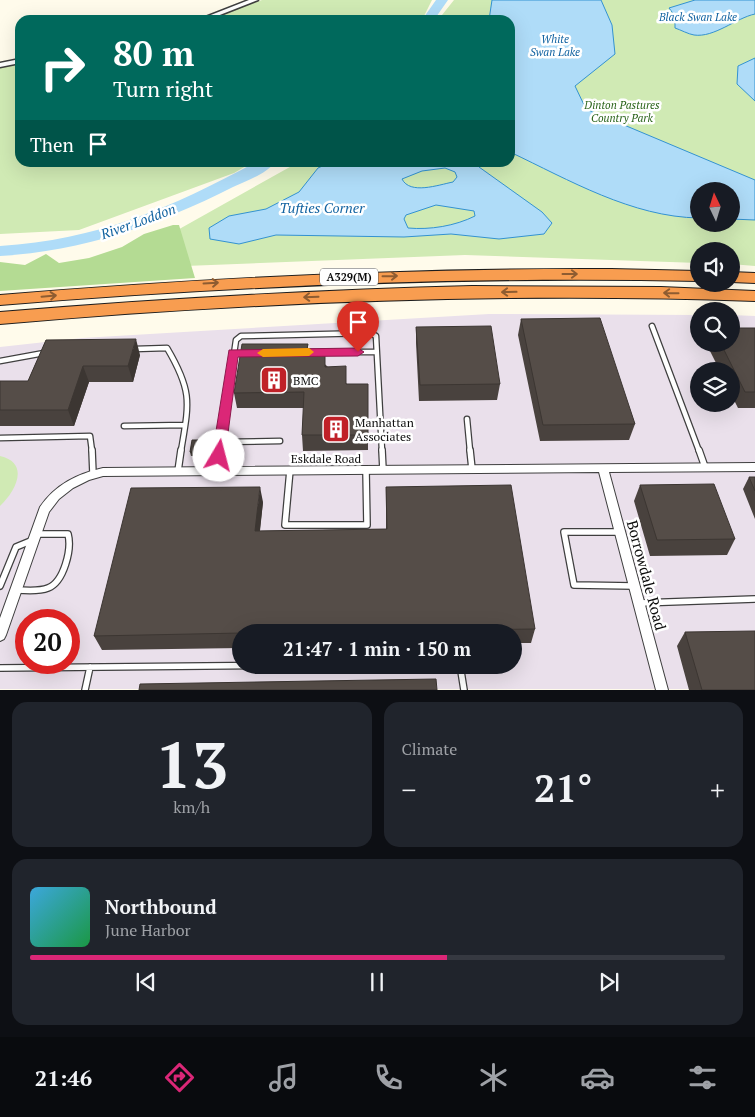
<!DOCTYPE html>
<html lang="en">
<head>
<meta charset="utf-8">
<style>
	:root { --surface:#171b24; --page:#20242c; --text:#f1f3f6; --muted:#9ea1a6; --line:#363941; --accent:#db2777 }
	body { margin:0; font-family:"PT Serif",serif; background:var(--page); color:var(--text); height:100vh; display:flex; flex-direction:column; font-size:19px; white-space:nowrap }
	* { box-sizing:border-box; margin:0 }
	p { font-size:16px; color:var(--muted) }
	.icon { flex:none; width:28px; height:28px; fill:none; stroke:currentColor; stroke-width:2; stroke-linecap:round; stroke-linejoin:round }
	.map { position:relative; height:690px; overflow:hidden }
	.sheet { display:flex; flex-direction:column; gap:12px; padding:12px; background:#0d0f14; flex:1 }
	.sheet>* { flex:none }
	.banner { position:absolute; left:15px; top:15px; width:500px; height:152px; border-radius:15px; box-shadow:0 5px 20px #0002; background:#00695c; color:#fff; overflow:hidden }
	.needle { width:32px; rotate:356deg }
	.fabs { position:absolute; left:690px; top:182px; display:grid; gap:10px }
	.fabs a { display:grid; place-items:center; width:50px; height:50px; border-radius:50%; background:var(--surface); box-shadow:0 5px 20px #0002; font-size:25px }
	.speed { position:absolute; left:15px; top:609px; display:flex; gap:10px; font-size:25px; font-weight:700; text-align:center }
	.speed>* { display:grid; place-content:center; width:65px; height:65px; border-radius:50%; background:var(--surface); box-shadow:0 5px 20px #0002; line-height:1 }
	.speed .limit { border:8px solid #d22; background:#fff; color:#111 }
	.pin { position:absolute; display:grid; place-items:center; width:42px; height:42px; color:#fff; margin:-51px -21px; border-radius:50% 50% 50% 0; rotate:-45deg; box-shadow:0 0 5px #0007 }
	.pin .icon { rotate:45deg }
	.me { position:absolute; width:55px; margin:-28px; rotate:8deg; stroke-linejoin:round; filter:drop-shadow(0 0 4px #0008) }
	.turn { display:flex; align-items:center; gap:18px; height:105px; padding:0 15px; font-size:22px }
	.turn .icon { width:65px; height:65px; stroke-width:2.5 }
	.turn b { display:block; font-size:35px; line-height:42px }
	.then { display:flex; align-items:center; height:48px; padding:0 15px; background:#0003; gap:10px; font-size:19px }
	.big { font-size:38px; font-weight:800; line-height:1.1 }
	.sheet .widget { flex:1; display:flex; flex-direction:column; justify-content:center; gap:8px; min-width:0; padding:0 18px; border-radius:15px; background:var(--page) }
	.sheet .dial { align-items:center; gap:0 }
	.dial b { font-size:65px; line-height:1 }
	.song { display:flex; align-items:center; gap:15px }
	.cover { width:60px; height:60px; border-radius:8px; background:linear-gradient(135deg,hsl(200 70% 55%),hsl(140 70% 35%)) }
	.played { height:5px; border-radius:2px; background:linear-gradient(90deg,var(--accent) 60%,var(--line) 60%) }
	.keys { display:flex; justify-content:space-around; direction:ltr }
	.heat { display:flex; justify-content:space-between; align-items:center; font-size:28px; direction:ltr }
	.sheet .tiles { flex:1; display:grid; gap:12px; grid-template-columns:1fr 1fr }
	.widget:last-child { grid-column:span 2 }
	.trip { position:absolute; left:232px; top:624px; width:290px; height:50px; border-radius:25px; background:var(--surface); box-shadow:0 5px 20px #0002; font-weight:800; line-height:50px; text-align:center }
	.tabs { display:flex; height:80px; justify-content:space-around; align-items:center; background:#090b0e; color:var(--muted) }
	.tabs .icon { width:35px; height:35px }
	.tabs .active { color:var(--accent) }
	.tabs b { font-size:22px; color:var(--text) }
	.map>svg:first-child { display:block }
	.industrial { fill:#eae0eb; fill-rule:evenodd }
	.green { fill:#d0eab4; fill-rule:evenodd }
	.forest { fill:#b4db93 }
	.water { fill:#afdcf8; stroke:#3392d1; fill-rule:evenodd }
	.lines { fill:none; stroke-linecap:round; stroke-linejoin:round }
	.river { fill:#afdcf8; fill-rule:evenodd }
	.service-far1-casing { stroke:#3f3f3f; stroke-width:7 }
	.service-casing { stroke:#3f3f3f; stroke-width:8 }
	.minor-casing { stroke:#3f3f3f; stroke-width:2 }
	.tertiary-casing { stroke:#3f3f3f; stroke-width:3 }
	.motorway-casing { stroke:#1d1d1d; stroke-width:2 }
	.service-far1 { stroke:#fff; stroke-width:4.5 }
	.service { stroke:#fff; stroke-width:5.5 }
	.minor { fill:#fff; fill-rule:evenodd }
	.tertiary { fill:#fff; fill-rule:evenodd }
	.motorway { fill:#f89d50; fill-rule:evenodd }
	.wall { fill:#49423e }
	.shaded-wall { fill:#3c3632 }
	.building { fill:#554d48; stroke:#3c3632 }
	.oneway { stroke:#8e5c31 }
	.route { fill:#db2777; stroke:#8e194d }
	.slow { fill:#f59e0b }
	.labels { text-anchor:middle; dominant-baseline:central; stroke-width:5; stroke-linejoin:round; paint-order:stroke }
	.far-water-label { font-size:11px; font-style:italic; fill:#1263a1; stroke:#fff }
	.far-park-label { font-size:11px; font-style:italic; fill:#2b651b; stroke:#fff }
	.shield { fill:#fff; stroke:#555; stroke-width:1 }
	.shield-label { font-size:11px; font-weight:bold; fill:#0c0c0c }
	.poi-label { font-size:12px; fill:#0c0c0c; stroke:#fff; text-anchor:start }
	.street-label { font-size:12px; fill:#0c0c0c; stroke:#fff }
	.water-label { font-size:14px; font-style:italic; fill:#1263a1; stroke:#fff }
	.near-street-label { font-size:15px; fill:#0c0c0c; stroke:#fff }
</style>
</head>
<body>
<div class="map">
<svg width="755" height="690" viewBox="0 0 755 690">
	<rect width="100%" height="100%" fill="#fffbeb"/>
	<path class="industrial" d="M489 314 699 315V344H731V315L755 316V689H0V347L82 338ZM699 371H731V404H699ZM26 620H69V662H26ZM241 632H514V665H241Z"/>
	<path class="green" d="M262 0H432L422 20H205Z
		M454 0H755V266L731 264V251H699V263L465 255 108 269 297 163 510 162V20H438ZM699 191H731V224H699Z
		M20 63V162L251 163 234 173 79 230 0 234V67Z
		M0 456C31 463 15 492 0 506Z"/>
	<path class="forest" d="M173 225H179L195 278 0 291V262L25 265 46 254 59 263 89 258 122 247 144 234Z"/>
	<path class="water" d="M492 0H601L612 25 615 54 575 86 586 109 755 180V220L731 219V191H699V218C632 217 569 180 510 152V20H489Z
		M695 0H755V14C736 18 714 38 694 35 688 34 681 30 675 28V16L669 8Z
		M755 58V101L737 84 738 66Z
		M331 162 478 163 479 167 542 212 552 223 544 234 499 239 451 234 404 237 276 235 239 244 210 239 209 228 229 216 266 209 299 192 318 168ZM445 168 455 172 457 177 453 182C438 185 410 195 402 179L422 171ZM436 205 474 211 475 216C455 226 430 230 408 228L404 219 406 215Z"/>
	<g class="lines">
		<path class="river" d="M436 0H448L434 20H422Z
			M256 162H275C267 174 245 181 233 187 158 225 83 251 0 256V246C97 240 171 208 256 162Z"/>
		<g class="service-far1-casing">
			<path id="service-far1" d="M652 326 699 451
				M135 349 167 348C193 392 189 403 181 451
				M322 352H376
				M0 361 44 353
				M467 419 470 451
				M124 426 185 425
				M0 438 90 436 92 451
				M221 442 280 441
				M220 451 236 340 241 336 370 333 376 336 382 451"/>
		</g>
		<g class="service-casing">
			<path id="service" d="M92 450 93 474
				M382 450 383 470
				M470 450 472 469
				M699 450 705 467
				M290 470 285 525H367L366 470
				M178 471 181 450
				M217 471 220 450
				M619 532H564L574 585 634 586
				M0 586 16 547 33 540
				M16 590C26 590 38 592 48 588 64 582 72 549 68 534H37
				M640 603 755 599
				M460 665 464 690
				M0 668 302 665
				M85 690 90 667"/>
		</g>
		<g class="minor-casing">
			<path id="minor" d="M755 463V471L609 472 668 690H656L599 472 103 476 89 480 73 488 59 499 49 512 6 635 4 639 0 641V618L40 507C56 484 77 474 103 468Z"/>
		</g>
		<g class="tertiary-casing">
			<path id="tertiary" d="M249 0H258L207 20H198Z
				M20 59V63L0 67V63Z"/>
		</g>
		<g class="motorway-casing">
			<path id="motorway" d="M611 269 699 271V281C465 276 233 286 0 305V295C204 278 407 268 611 269Z
				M731 272 755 273V283L731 282Z
				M472 286 661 287 755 291V301C502 292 252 302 0 324V312C157 299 314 290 472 286Z"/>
		</g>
		<use href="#service-far1" class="service-far1"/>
		<use href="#service" class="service"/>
		<use href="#minor" class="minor"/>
		<use href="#tertiary" class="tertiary"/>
		<use href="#motorway" class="motorway"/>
	</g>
	<path class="wall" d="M521 319 635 424 629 440 540 441 518 335Z
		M416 327 500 384 497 400 419 401 416 343Z
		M755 328V408H738L731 394V371H720L707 345 708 344H731Z
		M46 340 140 355 133 382H89L74 426H0V381H28Z
		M308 344V349L347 384H368V450L303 451 302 435 304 408H237L234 393Z
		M206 440 207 444 205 456H191L190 452Z
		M749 477H755V519L743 489Z
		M640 485 735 539 727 555 650 556 634 501Z
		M386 487 535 629 531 643H514V632H241V648L102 650 94 636 263 502 260 531 386 529Z
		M685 632 755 690H689L677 646Z"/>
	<path class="shaded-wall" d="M136 339 140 355 133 382 128 366Z
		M83 366 89 382 74 426 68 410Z
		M206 440 207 444 205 456 204 452Z
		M260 487 263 502 258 546 255 531Z"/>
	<path class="building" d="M600 318 635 424 543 425 521 319Z
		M491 326 500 384 420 385 416 327Z
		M731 328H755V392H745L721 344H731Z
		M136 339 128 366H83L68 410H0V381H28L46 340Z
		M242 344H308L307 349H325V367L346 366V384H368V435H302L304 392 234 393Z
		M192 440H206L204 452H190Z
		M749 477H755V491Z
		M714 484 735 539 657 540 640 485Z
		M511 485 535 629 298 632H241V633L94 636 131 488 260 487 255 531 387 529 386 487Z
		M755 631V690H702L685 632Z
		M436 679 437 690H139L140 684Z"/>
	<defs><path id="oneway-shaft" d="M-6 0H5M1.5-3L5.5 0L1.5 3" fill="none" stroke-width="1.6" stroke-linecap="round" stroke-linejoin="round" transform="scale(1.25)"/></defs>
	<g class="oneway">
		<use href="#oneway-shaft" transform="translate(570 274)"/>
		<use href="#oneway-shaft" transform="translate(390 276) rotate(-1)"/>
		<use href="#oneway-shaft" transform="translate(211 283) rotate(-3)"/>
		<use href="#oneway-shaft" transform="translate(509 292) rotate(179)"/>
		<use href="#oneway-shaft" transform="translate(671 293) rotate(-179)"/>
		<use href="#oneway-shaft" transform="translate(49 296) rotate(-5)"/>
		<use href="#oneway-shaft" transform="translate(311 297) rotate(178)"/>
	</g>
	<path class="route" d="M358 348 364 352 358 356 238 357 225 456 223 460H214L212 456 229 350Z"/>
	<path class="slow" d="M309 348 314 352 309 356 263 357 257 353 263 349Z"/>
	<defs>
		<g id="building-square" transform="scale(1.4375)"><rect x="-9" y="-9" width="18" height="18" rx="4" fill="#c02128" stroke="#fff"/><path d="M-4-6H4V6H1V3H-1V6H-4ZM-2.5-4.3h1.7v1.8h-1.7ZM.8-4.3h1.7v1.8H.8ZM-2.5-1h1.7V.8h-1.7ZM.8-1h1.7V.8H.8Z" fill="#fff"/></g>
	</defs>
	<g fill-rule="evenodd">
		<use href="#building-square" x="274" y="380"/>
		<use href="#building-square" x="336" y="429"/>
	</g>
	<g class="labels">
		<g class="far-water-label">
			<text x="698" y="17">Black Swan Lake</text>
			<text x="555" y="39">White<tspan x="555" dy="13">Swan Lake</tspan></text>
		</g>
		<g class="far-park-label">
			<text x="622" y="105">Dinton Pastures<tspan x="622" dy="13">Country Park</tspan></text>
		</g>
		<rect class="shield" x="320" y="268.5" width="58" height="17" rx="4"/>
		<g class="shield-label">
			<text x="349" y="277">A329(M)</text>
		</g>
		<g class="poi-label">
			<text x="293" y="380">BMC</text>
			<text x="355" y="422">Manhattan<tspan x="355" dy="14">Associates</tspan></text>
		</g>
		<g class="street-label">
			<text x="326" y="458">Eskdale Road</text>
		</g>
		<g class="water-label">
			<text x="322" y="207">Tufties Corner</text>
			<text transform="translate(138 221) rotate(-20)">River Loddon</text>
		</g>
		<g class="near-street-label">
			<text transform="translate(647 575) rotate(75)">Borrowdale Road</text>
		</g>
	</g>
</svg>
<div class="fabs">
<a><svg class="needle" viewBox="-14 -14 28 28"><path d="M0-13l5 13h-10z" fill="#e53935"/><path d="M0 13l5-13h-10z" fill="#9ea1a6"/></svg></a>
<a><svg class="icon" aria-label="sound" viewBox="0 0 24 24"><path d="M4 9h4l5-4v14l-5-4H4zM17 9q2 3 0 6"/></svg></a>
<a><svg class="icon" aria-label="search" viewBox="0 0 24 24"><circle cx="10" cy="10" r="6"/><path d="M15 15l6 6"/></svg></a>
<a><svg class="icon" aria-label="layers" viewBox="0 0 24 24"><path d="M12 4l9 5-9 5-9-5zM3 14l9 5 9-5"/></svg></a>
</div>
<div class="speed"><div class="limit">20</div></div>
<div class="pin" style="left:358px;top:352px;background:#d93025"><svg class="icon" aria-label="arrive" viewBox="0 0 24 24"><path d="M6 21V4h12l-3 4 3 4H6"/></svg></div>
<svg class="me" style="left:219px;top:456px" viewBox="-20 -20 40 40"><circle r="19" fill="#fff"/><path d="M0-13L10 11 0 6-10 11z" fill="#db2777"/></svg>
<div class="trip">21:47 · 1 min · 150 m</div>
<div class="banner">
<div class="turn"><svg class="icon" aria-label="right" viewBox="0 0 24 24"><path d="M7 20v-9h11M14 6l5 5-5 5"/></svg><div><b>80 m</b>Turn right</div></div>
<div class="then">Then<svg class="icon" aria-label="arrive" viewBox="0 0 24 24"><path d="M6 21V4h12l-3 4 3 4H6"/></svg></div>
</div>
</div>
<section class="sheet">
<div class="tiles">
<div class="widget dial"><b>13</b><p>km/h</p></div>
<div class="widget"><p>Climate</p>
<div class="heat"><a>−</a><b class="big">21°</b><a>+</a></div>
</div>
<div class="widget">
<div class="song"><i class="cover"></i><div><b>Northbound</b><p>June Harbor</p></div></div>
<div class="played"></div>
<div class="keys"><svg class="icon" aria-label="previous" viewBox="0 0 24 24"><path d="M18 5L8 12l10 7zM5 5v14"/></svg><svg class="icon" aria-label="pause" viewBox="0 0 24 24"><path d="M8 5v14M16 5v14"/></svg><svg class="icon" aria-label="next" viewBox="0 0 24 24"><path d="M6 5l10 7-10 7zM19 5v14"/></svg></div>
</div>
</div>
</section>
<nav class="tabs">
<b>21:46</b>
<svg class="icon active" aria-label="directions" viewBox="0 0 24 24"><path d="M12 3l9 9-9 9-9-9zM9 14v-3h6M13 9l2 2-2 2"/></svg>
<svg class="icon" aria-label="music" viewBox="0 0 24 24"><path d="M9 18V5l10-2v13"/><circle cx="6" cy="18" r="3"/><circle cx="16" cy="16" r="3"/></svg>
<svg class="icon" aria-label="phone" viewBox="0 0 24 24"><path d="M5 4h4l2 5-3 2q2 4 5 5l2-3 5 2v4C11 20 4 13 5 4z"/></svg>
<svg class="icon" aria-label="climate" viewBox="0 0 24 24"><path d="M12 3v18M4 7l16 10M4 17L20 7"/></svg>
<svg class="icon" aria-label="car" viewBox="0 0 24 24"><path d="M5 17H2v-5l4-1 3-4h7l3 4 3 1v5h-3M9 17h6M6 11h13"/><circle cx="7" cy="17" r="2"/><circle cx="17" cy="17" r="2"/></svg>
<svg class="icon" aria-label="filters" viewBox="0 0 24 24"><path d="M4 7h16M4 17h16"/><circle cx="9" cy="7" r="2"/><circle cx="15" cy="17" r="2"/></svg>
</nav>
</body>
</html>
